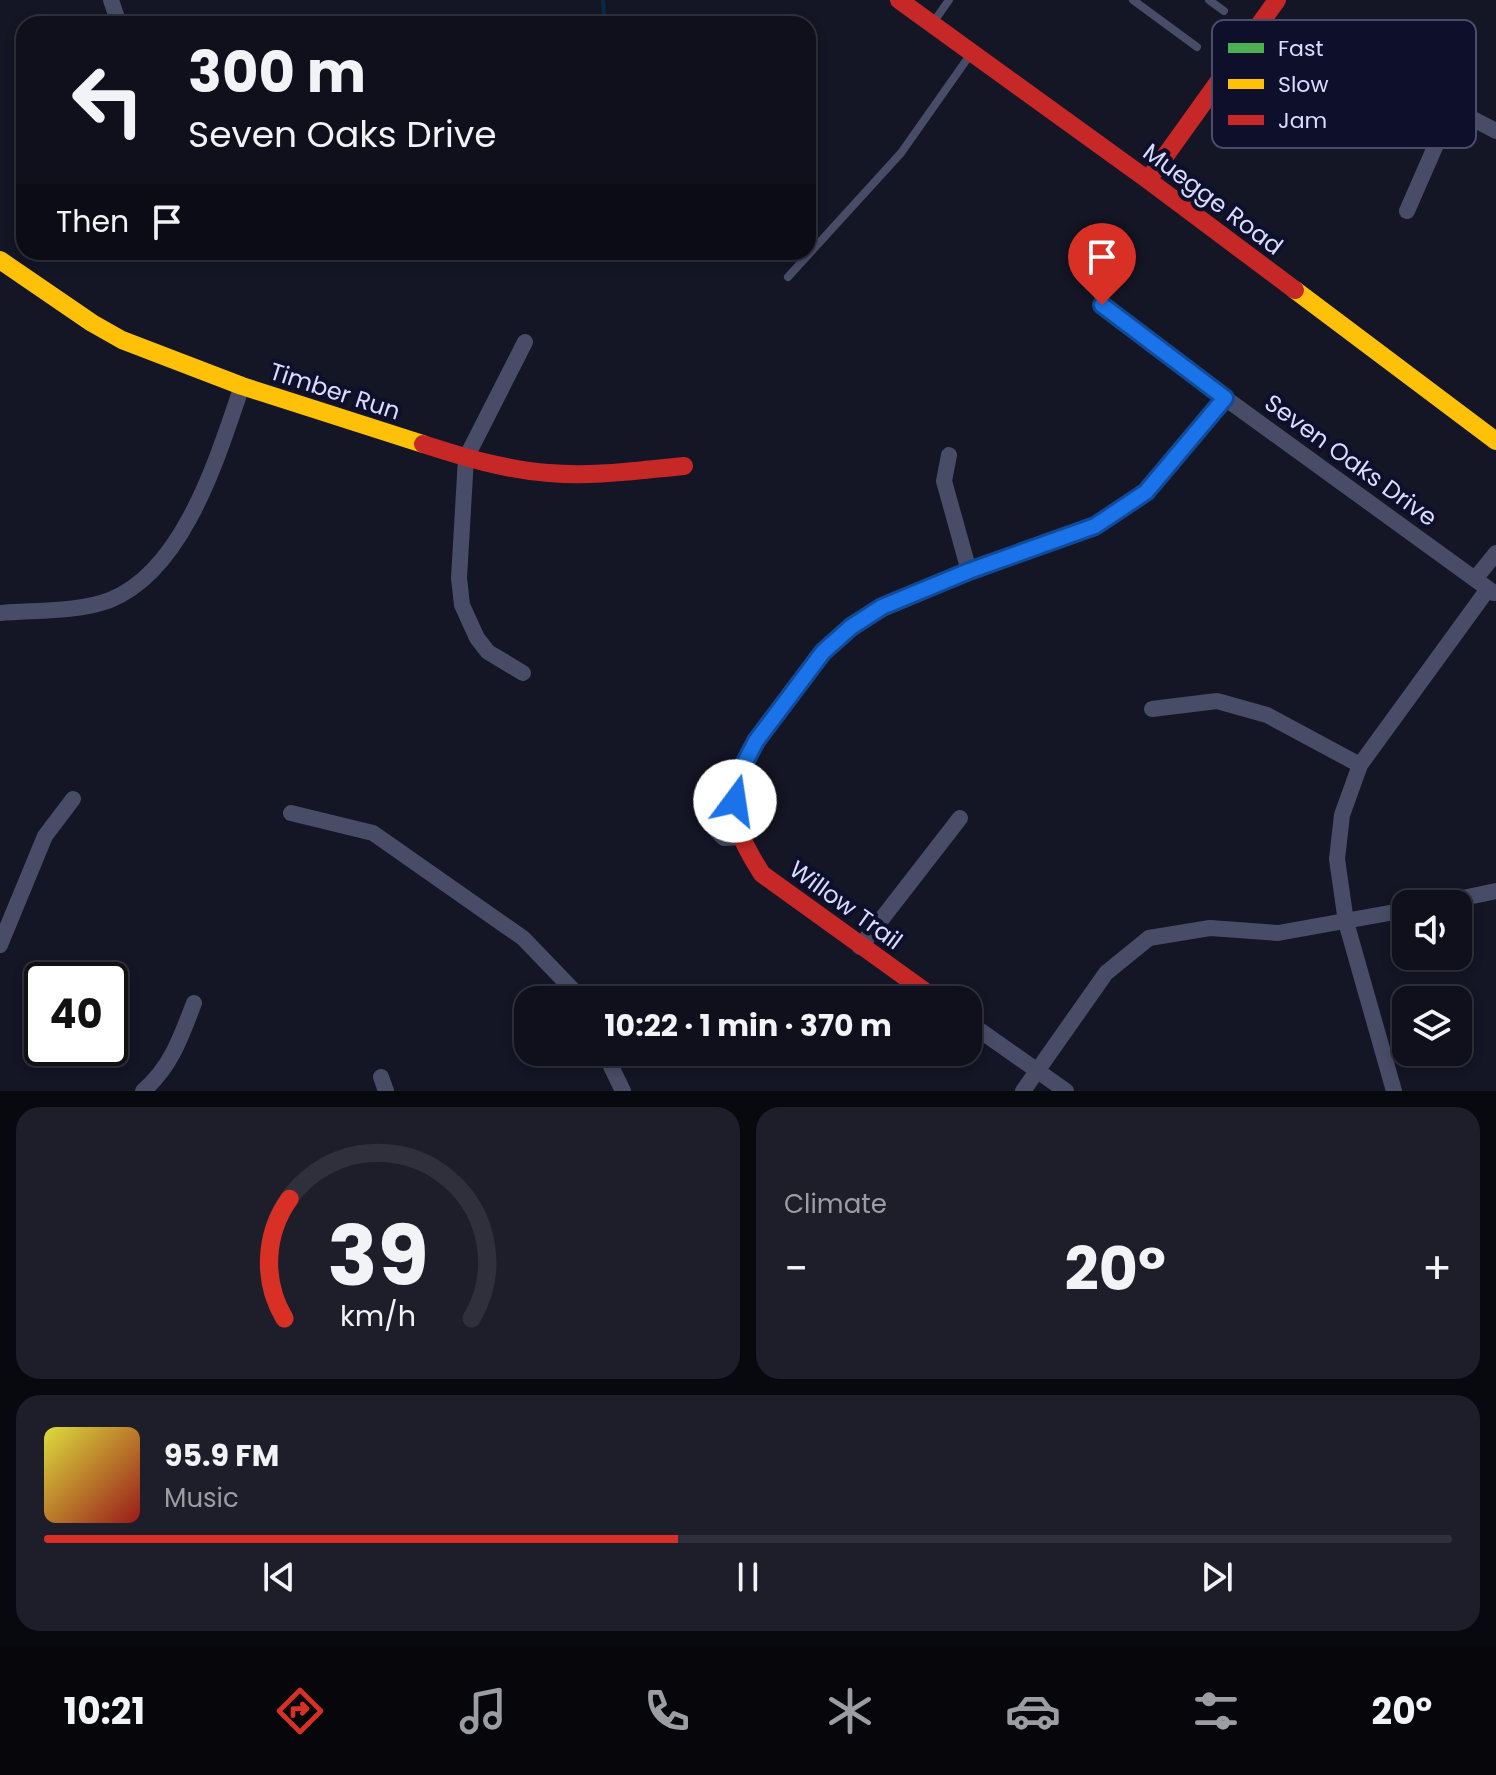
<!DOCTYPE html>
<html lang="en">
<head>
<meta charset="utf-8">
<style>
	:root { --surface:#0f101c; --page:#1d1e29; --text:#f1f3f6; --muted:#9b9da3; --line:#2f303b; --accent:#d93025 }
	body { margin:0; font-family:Poppins,sans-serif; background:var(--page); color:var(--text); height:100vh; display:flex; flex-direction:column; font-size:30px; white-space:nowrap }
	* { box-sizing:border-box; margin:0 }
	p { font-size:26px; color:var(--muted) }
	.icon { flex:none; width:44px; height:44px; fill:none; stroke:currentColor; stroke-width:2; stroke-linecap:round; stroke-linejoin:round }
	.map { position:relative; height:1091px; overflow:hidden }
	.drawer { display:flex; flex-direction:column; gap:16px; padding:16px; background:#08090f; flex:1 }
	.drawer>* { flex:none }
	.guide { position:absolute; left:16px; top:16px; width:800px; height:244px; border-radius:24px; box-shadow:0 4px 12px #0003,0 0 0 2px var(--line); background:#0f101c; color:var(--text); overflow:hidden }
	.fabs { position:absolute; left:1392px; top:890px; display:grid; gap:16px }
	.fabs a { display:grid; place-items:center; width:80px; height:80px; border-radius:16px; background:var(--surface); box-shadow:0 4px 12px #0003,0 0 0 2px var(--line); font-size:40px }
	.speed { position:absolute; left:24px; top:962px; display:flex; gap:16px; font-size:40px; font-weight:700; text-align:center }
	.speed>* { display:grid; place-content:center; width:104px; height:104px; border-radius:50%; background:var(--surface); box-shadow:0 4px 12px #0003,0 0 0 2px var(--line); line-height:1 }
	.speed .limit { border:4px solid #111; border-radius:12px; background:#fff; color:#111 }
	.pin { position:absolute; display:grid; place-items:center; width:68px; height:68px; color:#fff; margin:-82px -34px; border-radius:50% 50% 50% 0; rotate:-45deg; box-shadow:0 0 8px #0007 }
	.pin .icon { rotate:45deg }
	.me { position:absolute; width:88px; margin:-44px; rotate:14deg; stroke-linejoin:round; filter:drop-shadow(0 0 6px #0008) }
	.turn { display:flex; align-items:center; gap:28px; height:168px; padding:0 40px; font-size:36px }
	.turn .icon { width:104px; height:104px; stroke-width:2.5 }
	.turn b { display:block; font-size:56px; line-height:68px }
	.then { display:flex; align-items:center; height:76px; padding:0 40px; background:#0003; gap:16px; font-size:30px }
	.big { font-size:60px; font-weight:700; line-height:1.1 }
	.drawer .tile { flex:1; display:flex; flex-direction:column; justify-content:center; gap:12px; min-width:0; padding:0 28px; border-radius:24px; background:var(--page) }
	.drawer .dial { align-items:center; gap:0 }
	.dial svg { height:208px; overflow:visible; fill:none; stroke:var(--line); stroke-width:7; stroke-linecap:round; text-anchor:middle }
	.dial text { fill:var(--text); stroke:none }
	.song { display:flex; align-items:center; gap:24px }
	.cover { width:96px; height:96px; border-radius:12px; background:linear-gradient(135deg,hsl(60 70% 55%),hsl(0 70% 35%)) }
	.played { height:8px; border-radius:4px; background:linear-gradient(90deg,var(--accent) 45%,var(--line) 45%) }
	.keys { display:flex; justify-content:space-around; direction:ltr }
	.heat { display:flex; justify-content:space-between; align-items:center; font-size:44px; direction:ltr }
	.drawer .tiles { flex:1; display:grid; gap:16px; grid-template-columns:1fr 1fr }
	.tile:last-child { grid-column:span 2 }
	.trip { position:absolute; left:514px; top:986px; width:468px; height:80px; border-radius:24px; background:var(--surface); box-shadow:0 4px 12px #0003,0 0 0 2px var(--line); font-weight:700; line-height:80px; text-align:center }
	.tab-bar { display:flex; height:128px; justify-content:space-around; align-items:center; background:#06060b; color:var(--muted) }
	.tab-bar .icon { width:56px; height:56px }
	.tab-bar .on { color:var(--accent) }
	.tab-bar b { font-size:36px; color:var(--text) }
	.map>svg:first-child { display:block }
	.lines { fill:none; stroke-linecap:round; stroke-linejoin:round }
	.stream { stroke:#072a49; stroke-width:4 }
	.lane { stroke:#494c66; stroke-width:8 }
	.street { stroke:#494c66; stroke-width:16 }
	.fast { stroke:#4caf50; stroke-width:18 }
	.slow { stroke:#ffc107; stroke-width:18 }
	.jam { stroke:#c62828; stroke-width:18 }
	.route-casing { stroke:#114b97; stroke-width:20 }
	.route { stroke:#1a73e8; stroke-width:14 }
	.labels { text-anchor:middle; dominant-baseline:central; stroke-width:8; stroke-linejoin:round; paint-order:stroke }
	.street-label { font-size:24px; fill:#d9dbff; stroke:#0e0f2b }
	.key { fill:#0e0f2b; stroke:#4b4c6b; stroke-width:2 }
	.key-label { font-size:22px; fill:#d9dbff }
</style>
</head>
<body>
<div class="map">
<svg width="1496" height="1091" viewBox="0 0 1496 1091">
	<rect width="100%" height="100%" fill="#141525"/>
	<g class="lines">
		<path class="stream" d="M599 24 604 15 603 0"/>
		<path class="lane" d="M1133 0 1197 47
			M1209 0 1224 11
			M935 20 949 0
			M788 277 901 153 970 55"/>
		<path class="street" d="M111 0 119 24
			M1253 36 1318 77 1393 90 1452 108 1496 131
			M1407 211 1452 108
			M1102 305 1225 398 1494 593
			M949 455 944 481 969 571
			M1475 579 1496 553
			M0 613C33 610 80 612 110 600 185 570 218 455 242 386
			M523 673 488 652 477 638 462 605 459 578 466 458 525 342
			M1152 709 1217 701 1267 715 1360 765
			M736 804 718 807 712 812C711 824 715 831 724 838L742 837
			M291 813 373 833 523 938 575 992 579 1000
			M1434 904 1496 891
			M0 945 45 836 73 799
			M860 947 960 818
			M968 1022 1066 1091
			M604 1052 623 1091
			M381 1077 386 1091
			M143 1091C171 1067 181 1037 194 1003
			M1023 1091 1106 973 1149 938 1210 928 1278 933 1406 910
			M1394 1091 1346 922 1337 859 1342 815 1360 765 1488 589"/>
		<path class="fast" d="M877 610 969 571 1095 526 1146 492 1225 398"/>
		<path class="slow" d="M0 260 92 323 122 340 242 386 423 444
			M1295 290 1496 441"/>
		<path class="jam" d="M899 0 1148 180 1295 290
			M1148 180 1277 0
			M423 444C463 457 506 470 549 473 594 477 639 470 684 466
			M877 610C858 623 839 635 823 652 812 664 803 679 793 692 769 724 739 757 735 799 733 827 748 852 762 874L937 1000"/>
	</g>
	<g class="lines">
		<g class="route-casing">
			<path id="route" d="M735 801 742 768 756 741 823 652 851 627 882 607 969 571 1095 526 1146 492 1225 398 1102 305"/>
		</g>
		<use href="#route" class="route"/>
	</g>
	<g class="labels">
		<g class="street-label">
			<text transform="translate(1213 199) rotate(37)">Muegge Road</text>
			<text transform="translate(335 391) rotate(18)">Timber Run</text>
			<text transform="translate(1351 460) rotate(36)">Seven Oaks Drive</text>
			<text transform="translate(846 905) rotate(36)">Willow Trail</text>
		</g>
	</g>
	<rect x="1212" y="20" width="264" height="128" rx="12" class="key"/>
	<rect x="1228" y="43" width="36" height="10" fill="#4caf50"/>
	<rect x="1228" y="79" width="36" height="10" fill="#ffc107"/>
	<rect x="1228" y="115" width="36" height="10" fill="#c62828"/>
	<g class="key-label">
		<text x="1278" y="56">Fast</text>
		<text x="1278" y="92">Slow</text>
		<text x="1278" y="128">Jam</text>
	</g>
</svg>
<div class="fabs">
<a><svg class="icon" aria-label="sound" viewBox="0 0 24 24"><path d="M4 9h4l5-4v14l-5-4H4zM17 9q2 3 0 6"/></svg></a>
<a><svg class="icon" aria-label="layers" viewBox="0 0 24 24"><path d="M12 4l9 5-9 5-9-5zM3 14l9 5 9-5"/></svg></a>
</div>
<div class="speed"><div class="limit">40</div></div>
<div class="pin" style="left:1102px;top:305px;background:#d93025"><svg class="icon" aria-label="arrive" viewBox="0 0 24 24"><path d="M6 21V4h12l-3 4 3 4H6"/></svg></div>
<svg class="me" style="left:735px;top:801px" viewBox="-20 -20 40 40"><circle r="19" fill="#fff"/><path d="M0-13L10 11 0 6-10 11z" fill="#1a73e8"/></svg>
<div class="trip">10:22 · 1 min · 370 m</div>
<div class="guide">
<div class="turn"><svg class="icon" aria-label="left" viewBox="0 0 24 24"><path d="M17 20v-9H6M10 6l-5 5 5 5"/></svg><div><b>300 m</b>Seven Oaks Drive</div></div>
<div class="then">Then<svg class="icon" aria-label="arrive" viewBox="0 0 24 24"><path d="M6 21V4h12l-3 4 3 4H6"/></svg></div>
</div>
</div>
<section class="drawer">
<div class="tiles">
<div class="tile dial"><svg viewBox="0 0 100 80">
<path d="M14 69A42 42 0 1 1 86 69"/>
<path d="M14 69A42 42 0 0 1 16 23" stroke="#d93025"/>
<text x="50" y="56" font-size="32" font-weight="700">39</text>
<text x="50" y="72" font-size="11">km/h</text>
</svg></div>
<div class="tile"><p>Climate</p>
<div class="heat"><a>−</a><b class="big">20°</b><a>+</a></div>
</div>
<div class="tile">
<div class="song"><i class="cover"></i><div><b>95.9 FM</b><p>Music</p></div></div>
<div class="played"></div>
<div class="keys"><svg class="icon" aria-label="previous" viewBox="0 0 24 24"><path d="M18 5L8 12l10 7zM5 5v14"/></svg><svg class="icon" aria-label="pause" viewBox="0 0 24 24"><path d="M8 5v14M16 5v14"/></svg><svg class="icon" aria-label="next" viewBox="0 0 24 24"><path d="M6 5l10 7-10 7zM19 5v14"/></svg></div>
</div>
</div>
</section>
<nav class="tab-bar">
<b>10:21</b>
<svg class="icon on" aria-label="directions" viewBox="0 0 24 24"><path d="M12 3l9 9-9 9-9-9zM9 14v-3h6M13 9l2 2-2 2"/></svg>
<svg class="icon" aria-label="music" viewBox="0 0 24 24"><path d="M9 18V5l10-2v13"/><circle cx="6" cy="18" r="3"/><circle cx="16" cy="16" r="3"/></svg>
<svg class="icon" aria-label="phone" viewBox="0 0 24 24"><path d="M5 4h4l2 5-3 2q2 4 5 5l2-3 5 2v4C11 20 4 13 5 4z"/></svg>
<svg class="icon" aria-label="climate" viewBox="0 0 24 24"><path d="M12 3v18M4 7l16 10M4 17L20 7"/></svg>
<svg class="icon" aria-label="car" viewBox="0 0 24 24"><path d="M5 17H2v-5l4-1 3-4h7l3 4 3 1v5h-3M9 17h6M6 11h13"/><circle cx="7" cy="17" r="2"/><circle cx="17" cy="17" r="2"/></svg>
<svg class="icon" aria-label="filters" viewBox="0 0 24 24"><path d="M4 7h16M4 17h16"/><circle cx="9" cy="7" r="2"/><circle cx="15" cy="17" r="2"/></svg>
<b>20°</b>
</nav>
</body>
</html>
